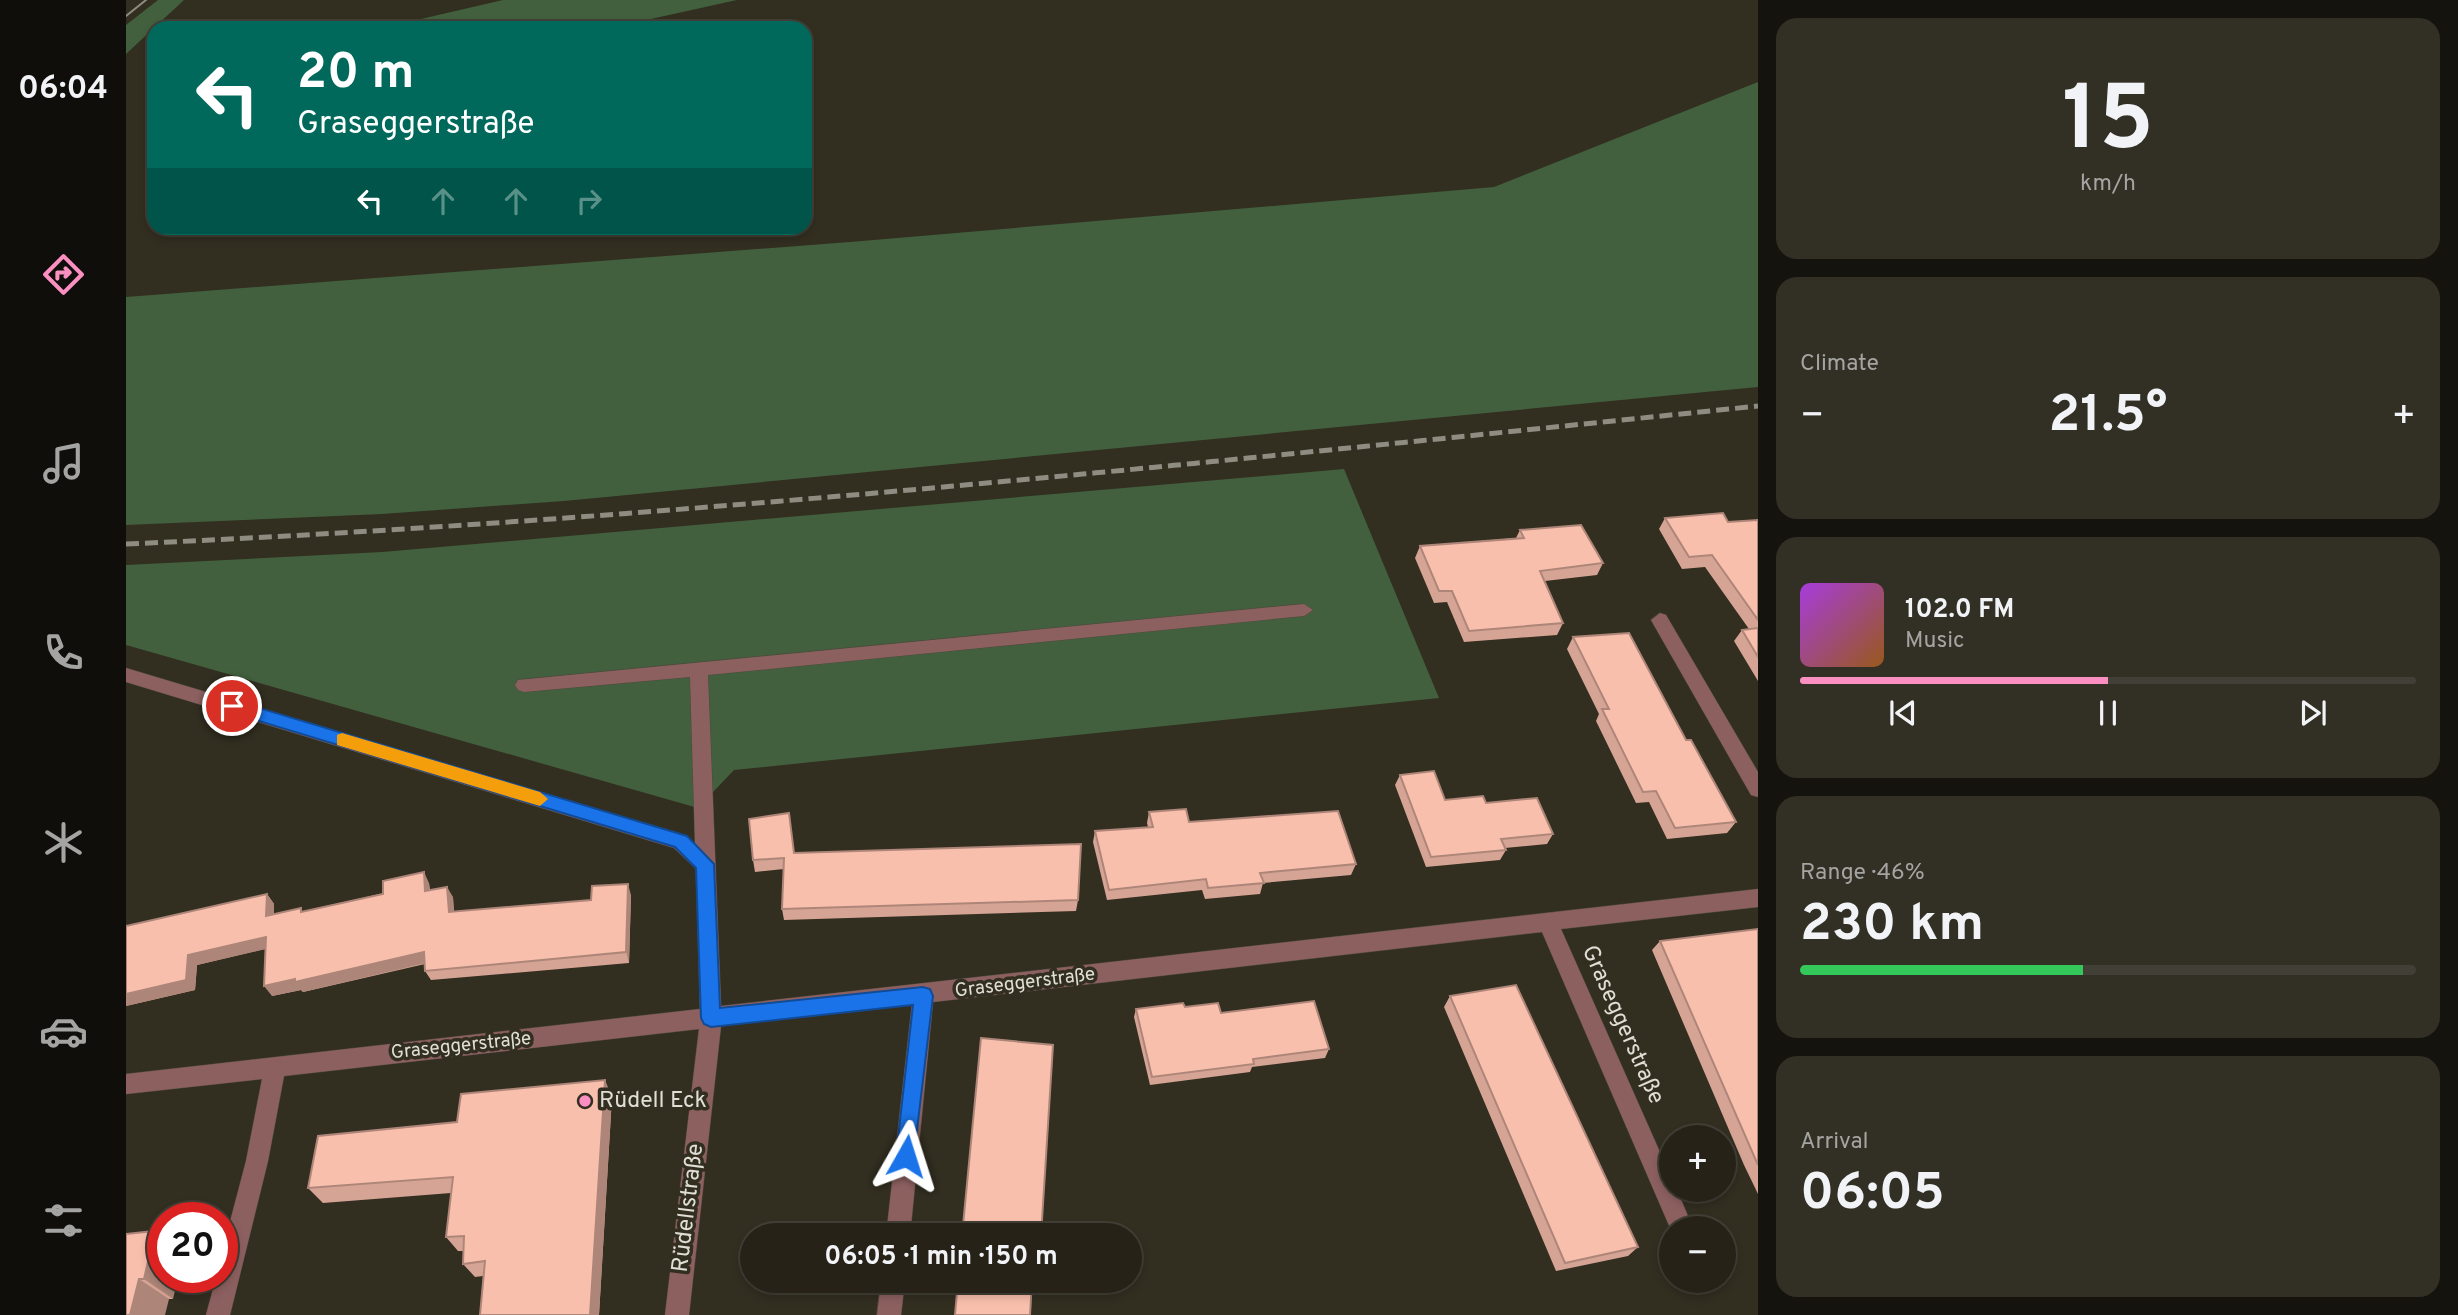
<!DOCTYPE html>
<html lang="en">
<head>
<meta charset="utf-8">
<style>
	:root { --surface:#262218; --page:#322f25; --text:#f1f3f6; --muted:#a4a4a2; --line:#423f37; --accent:#fc8fc2 }
	body { margin:0; font-family:Overpass,sans-serif; background:var(--page); color:var(--text); height:100vh; display:flex; flex-direction:column; font-size:26px; white-space:nowrap }
	* { box-sizing:border-box; margin:0 }
	p { font-size:23px; color:var(--muted) }
	.icon { flex:none; width:38px; height:38px; fill:none; stroke:currentColor; stroke-width:2; stroke-linecap:round; stroke-linejoin:round }
	.map { position:relative; flex:1; overflow:hidden }
	.details { display:flex; flex-direction:column; gap:18px; padding:18px; background:#15130d; width:700px }
	.details>* { flex:none }
	.guide { position:absolute; left:21px; top:21px; width:665px; height:214px; border-radius:21px; box-shadow:0 4px 10px #0003,0 0 0 2px var(--line); background:#00695c; color:#fff; overflow:hidden }
	.fabs { position:absolute; left:1533px; top:1125px; display:grid; gap:14px }
	.fabs a { display:grid; place-items:center; width:77px; height:77px; border-radius:50%; background:var(--surface); box-shadow:0 4px 10px #0003,0 0 0 2px var(--line); font-size:35px }
	.speed { position:absolute; left:21px; top:1202px; display:flex; gap:14px; font-size:35px; font-weight:700; text-align:center }
	.speed>* { display:grid; place-content:center; width:91px; height:91px; border-radius:50%; background:var(--surface); box-shadow:0 4px 10px #0003,0 0 0 2px var(--line); line-height:1 }
	.speed .limit { border:10px solid #d22; background:#fff; color:#111 }
	.pin { position:absolute; display:grid; place-items:center; width:60px; height:60px; color:#fff; margin:-30px; border:4px solid #fff; border-radius:50%; box-shadow:0 2px 7px #0007 }
	.me { position:absolute; width:77px; margin:-38px; rotate:6deg; stroke-linejoin:round; filter:drop-shadow(0 0 5px #0008) }
	.turn { display:flex; align-items:center; gap:24px; height:147px; padding:0 35px; font-size:32px }
	.turn .icon { width:91px; height:91px; stroke-width:2.5 }
	.turn b { display:block; font-size:49px; line-height:60px }
	.lanes { display:flex; align-items:center; height:66px; padding:0 35px; background:#0003; justify-content:center; gap:35px; direction:ltr }
	.lanes .off { opacity:.35 }
	.big { font-size:52px; font-weight:700; line-height:1.1 }
	.details .card { flex:1; display:flex; flex-direction:column; justify-content:center; gap:10px; min-width:0; padding:0 24px; border-radius:21px; background:var(--page) }
	.details .dial { align-items:center; gap:0 }
	.dial b { font-size:91px; line-height:1 }
	.song { display:flex; align-items:center; gap:21px }
	.cover { width:84px; height:84px; border-radius:10px; background:linear-gradient(135deg,hsl(280 70% 55%),hsl(30 70% 35%)) }
	.played { height:7px; border-radius:4px; background:linear-gradient(90deg,var(--accent) 50%,var(--line) 50%) }
	.keys { display:flex; justify-content:space-around; direction:ltr }
	.heat { display:flex; justify-content:space-between; align-items:center; font-size:38px; direction:ltr }
	.charge { height:10px; border-radius:5px; background:linear-gradient(90deg,#34c759 46%,var(--line) 0) }
	.trip { position:absolute; left:614px; top:1223px; width:402px; height:70px; border-radius:35px; background:var(--surface); box-shadow:0 4px 10px #0003,0 0 0 2px var(--line); font-weight:700; line-height:70px; text-align:center }
	main { display:flex; flex:1; min-height:0 }
	.menu { display:flex; flex-direction:column; width:126px; justify-content:space-around; align-items:center; background:#0f0e0a; color:var(--muted) }
	.menu .icon { width:49px; height:49px }
	.menu .active { color:var(--accent) }
	.menu b { font-size:32px; color:var(--text) }
	.map>svg:first-child { display:block }
	.green { fill:#42603d }
	.lines { fill:none; stroke-linecap:round; stroke-linejoin:round }
	.minor-casing { stroke:#4e4a3d; stroke-width:1 }
	.minor { fill:#8d6060; fill-rule:evenodd }
	.tram { stroke:#8f8c81; stroke-width:2 }
	.rail { stroke:#8f8c81; stroke-width:5; stroke-dasharray:13 6; stroke-linecap:butt }
	.wall { fill:#d6a495 }
	.shaded-wall { fill:#ae8679 }
	.building { fill:#f9bfad; stroke:#ae8679; stroke-width:2 }
	.route { fill:#1a73e8; stroke:#114b97; stroke-width:2 }
	.slow { fill:#f59e0b }
	.poi-dot { fill:#fc8fc2; stroke:#322e20; stroke-width:2.5 }
	.labels { text-anchor:middle; dominant-baseline:central; stroke-width:7; stroke-linejoin:round; paint-order:stroke }
	.street-label { font-size:19px; fill:#e0ded5; stroke:#322e20 }
	.near-street-label { font-size:23px; fill:#e0ded5; stroke:#322e20 }
	.near-poi-label { font-size:23px; fill:#e0ded5; stroke:#322e20; text-anchor:start }
</style>
</head>
<body>
<main>
<nav class="menu">
<b>06:04</b>
<svg class="icon active" aria-label="directions" viewBox="0 0 24 24"><path d="M12 3l9 9-9 9-9-9zM9 14v-3h6M13 9l2 2-2 2"/></svg>
<svg class="icon" aria-label="music" viewBox="0 0 24 24"><path d="M9 18V5l10-2v13"/><circle cx="6" cy="18" r="3"/><circle cx="16" cy="16" r="3"/></svg>
<svg class="icon" aria-label="phone" viewBox="0 0 24 24"><path d="M5 4h4l2 5-3 2q2 4 5 5l2-3 5 2v4C11 20 4 13 5 4z"/></svg>
<svg class="icon" aria-label="climate" viewBox="0 0 24 24"><path d="M12 3v18M4 7l16 10M4 17L20 7"/></svg>
<svg class="icon" aria-label="car" viewBox="0 0 24 24"><path d="M5 17H2v-5l4-1 3-4h7l3 4 3 1v5h-3M9 17h6M6 11h13"/><circle cx="7" cy="17" r="2"/><circle cx="17" cy="17" r="2"/></svg>
<svg class="icon" aria-label="filters" viewBox="0 0 24 24"><path d="M4 7h16M4 17h16"/><circle cx="9" cy="7" r="2"/><circle cx="15" cy="17" r="2"/></svg>
</nav>
<div class="map">
<svg width="1632" height="1315" viewBox="0 0 1632 1315">
	<rect width="100%" height="100%" fill="#322e20"/>
	<path class="green" d="M32 0H58L0 54V25Z
		M377 0H611L484 28H256Z
		M1632 82V387L438 501 256 514 0 525V297L724 242 1368 187Z
		M1218 469 1313 698 608 770 572 808 0 645V565L256 552Z"/>
	<g class="lines">
		<g class="minor-casing">
			<path id="minor" d="M1178 604 1187 610 1178 616 582 675 595 1006 1632 889V907L1435 929 1545 1177V1190H1551L1567 1228 1545 1230 1416 932 807 1002 784 1236H760L786 1004 595 1026 563 1315H539L573 1029 158 1076 142 1161 104 1315H80L90 1278H96V1252L120 1161 136 1079 0 1094V1074L574 1009 570 869 548 848 0 682V668L554 834 569 844 564 677 398 692 392 690 389 685 392 680Z
				M1534 613 1540 615 1632 772V797L1625 795 1525 620Z
				M755 1281H779L775 1315H751Z"/>
		</g>
		<use href="#minor" class="minor"/>
		<path class="tram" d="M0 16 20 0"/>
		<path class="rail" d="M0 544C546 520 1089 462 1632 406"/>
	</g>
	<path class="wall" d="M1539 518 1602 522 1632 520V681L1608 641 1616 630 1623 629 1579 567 1556 569 1533 529Z
		M1394 530 1477 563 1471 575 1419 581 1437 623 1431 635 1338 642 1321 602 1308 603 1289 558 1294 546 1390 538Z
		M1447 637 1560 740 1610 822 1601 833 1541 839 1523 802 1510 803 1470 721 1473 714 1441 649Z
		M1274 775 1319 800 1360 803 1427 834 1421 844 1379 848 1380 850 1374 860 1300 867 1269 785Z
		M1023 812 1063 822 1230 864 1225 875 1137 883 1134 894 1079 899 1076 890 981 900 967 842 969 831 1022 827 1021 823Z
		M668 853 952 900 950 911 658 920 656 909 658 869 629 872 627 860Z
		M303 883 304 890 327 897 328 912 465 900 505 895 503 963 305 980 299 971V964L177 992 175 990 146 996 139 949 71 965 69 990 0 1006 141 894 148 904V914L178 911Z
		M1632 929V1194L1618 1165 1526 950 1534 941Z
		M1324 996 1512 1247 1502 1256 1430 1271 1318 1007Z
		M1059 1007 1095 1013 1203 1049 1199 1058 1126 1067 1124 1072 1024 1085 1008 1017 1010 1009Z
		M486 1097 473 1315H354L357 1276 349 1277 337 1264 338 1251H332L320 1237 325 1193 197 1203 182 1188 331 1122Z
		M29 1231 37 1237V1278L47 1299H43L0 1315Z"/>
	<path class="shaded-wall" d="M298 872 303 883 304 902 299 891Z
		M502 884 505 895 503 963 500 952Z
		M321 887 327 897 328 923 323 912Z
		M141 894 148 904V926L140 916Z
		M140 937 148 947 71 965 69 990 0 1006V994L62 955Z
		M298 952 304 962 177 992 175 990 146 996 138 986Z
		M479 1080 486 1097 473 1315H464Z
		M29 1231 37 1237V1278H52L47 1299 18 1279Z
		M13 1279 43 1299 39 1315H4Z"/>
	<path class="building" d="M1597 513 1602 522 1632 520V620L1586 555 1563 557 1539 518Z
		M1455 525 1477 563 1414 571 1437 623 1343 631 1326 591H1313L1294 546 1398 538 1394 530Z
		M1632 628V657L1616 630Z
		M1503 633 1560 740H1565L1610 822 1549 828 1530 791 1517 792 1476 709H1483L1447 637Z
		M1308 771 1319 800 1357 796 1360 803 1411 798 1427 834 1375 839 1380 850 1305 857 1274 775Z
		M1060 809 1063 822 1212 811 1230 864 1134 873 1138 883 1082 888 1080 879 983 890 969 831 1027 827 1023 812Z
		M663 813 668 853 955 844 952 900 656 909 658 858 627 860 623 819Z
		M298 872 299 891 321 887 323 912 465 900 466 886 502 884 500 952 299 971 298 952 169 982V979L138 986 140 937 62 955 60 980 0 994V926L141 894 140 916 175 908V912L257 894V881Z
		M1632 929V1165L1534 941Z
		M1390 985 1512 1247 1439 1263 1324 996Z
		M1188 1001 1203 1049 1127 1059 1128 1064 1026 1077 1010 1009 1057 1003 1059 1007 1092 1003 1095 1013Z
		M855 1038 927 1045 915 1236H836Z
		M479 1080 464 1315H354L359 1261 337 1264 338 1236 320 1237 327 1177 182 1188 192 1136 331 1122 335 1094Z
		M29 1231 18 1279H13L4 1315H0V1234Z
		M832 1281H906L904 1315H829Z"/>
	<path class="route" d="M106 700 561 836 588 864 594 1008 797 987 804 989 807 996 787 1163 780 1166 773 1163 770 1156 787 1005 585 1027 578 1024 575 1018 570 868 549 847 100 711 97 706Z"/>
	<path class="slow" d="M216 733 414 792 422 799 414 806 211 745V735Z"/>
	<circle class="poi-dot" cx="459" cy="1101" r="7"/>
	<g class="labels">
		<g class="street-label">
			<text transform="translate(899 983) rotate(-7)">Graseggerstraße</text>
			<text transform="translate(335 1046) rotate(-6)">Graseggerstraße</text>
		</g>
		<g class="near-street-label">
			<text transform="translate(1496 1025) rotate(66)">Graseggerstraße</text>
			<text transform="translate(563 1208) rotate(-83)">Rüdellstraße</text>
		</g>
		<g class="near-poi-label">
			<text x="473" y="1101">Rüdell Eck</text>
		</g>
	</g>
</svg>
<div class="fabs">
<a>+</a>
<a>−</a>
</div>
<div class="speed"><div class="limit">20</div></div>
<div class="pin" style="left:106px;top:706px;background:#d93025"><svg class="icon" aria-label="arrive" viewBox="0 0 24 24"><path d="M6 21V4h12l-3 4 3 4H6"/></svg></div>
<svg class="me" style="left:780px;top:1156px" viewBox="-20 -20 40 40"><path d="M0-17L14 15 0 8-14 15z" fill="#1a73e8" stroke="#fff" stroke-width="4"/></svg>
<div class="trip">06:05 · 1 min · 150 m</div>
<div class="guide">
<div class="turn"><svg class="icon" aria-label="left" viewBox="0 0 24 24"><path d="M17 20v-9H6M10 6l-5 5 5 5"/></svg><div><b>20 m</b>Graseggerstraße</div></div>
<div class="lanes"><svg class="icon" aria-label="left" viewBox="0 0 24 24"><path d="M17 20v-9H6M10 6l-5 5 5 5"/></svg><svg class="icon off" aria-label="ahead" viewBox="0 0 24 24"><path d="M12 20V5M6 11l6-6 6 6"/></svg><svg class="icon off" aria-label="ahead" viewBox="0 0 24 24"><path d="M12 20V5M6 11l6-6 6 6"/></svg><svg class="icon off" aria-label="right" viewBox="0 0 24 24"><path d="M7 20v-9h11M14 6l5 5-5 5"/></svg></div>
</div>
</div>
<section class="details">
<div class="card dial"><b>15</b><p>km/h</p></div>
<div class="card"><p>Climate</p>
<div class="heat"><a>−</a><b class="big">21.5°</b><a>+</a></div>
</div>
<div class="card">
<div class="song"><i class="cover"></i><div><b>102.0 FM</b><p>Music</p></div></div>
<div class="played"></div>
<div class="keys"><svg class="icon" aria-label="previous" viewBox="0 0 24 24"><path d="M18 5L8 12l10 7zM5 5v14"/></svg><svg class="icon" aria-label="pause" viewBox="0 0 24 24"><path d="M8 5v14M16 5v14"/></svg><svg class="icon" aria-label="next" viewBox="0 0 24 24"><path d="M6 5l10 7-10 7zM19 5v14"/></svg></div>
</div>
<div class="card"><p>Range · 46%</p><b class="big">230 km</b><div class="charge"></div></div>
<div class="card"><p>Arrival</p><b class="big">06:05</b></div>
</section>
</main>
</body>
</html>
